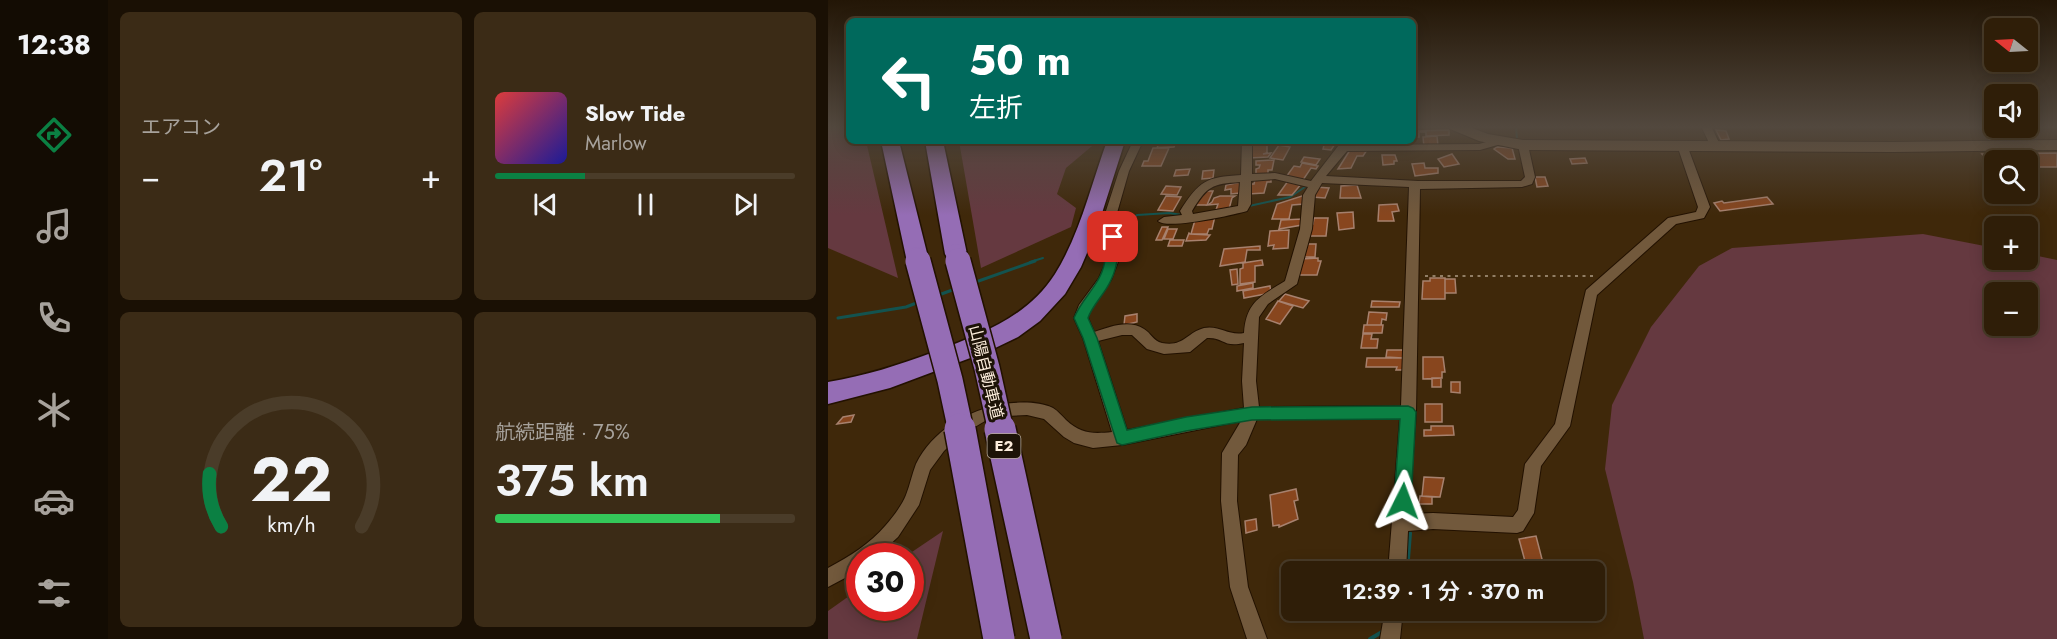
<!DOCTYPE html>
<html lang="ja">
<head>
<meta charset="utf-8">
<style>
	:root { --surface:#2f1e08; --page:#3b2b16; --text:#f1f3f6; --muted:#a7a29c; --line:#4a3c29; --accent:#0b8043 }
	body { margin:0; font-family:Jost,"Noto Sans JP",sans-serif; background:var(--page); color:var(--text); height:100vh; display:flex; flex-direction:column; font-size:22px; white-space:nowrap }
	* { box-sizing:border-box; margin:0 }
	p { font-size:20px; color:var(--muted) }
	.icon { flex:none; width:33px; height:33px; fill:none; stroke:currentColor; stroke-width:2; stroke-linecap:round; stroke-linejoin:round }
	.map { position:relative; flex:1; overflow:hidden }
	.side { display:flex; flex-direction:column; gap:12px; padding:12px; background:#1a1004; width:720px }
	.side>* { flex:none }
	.top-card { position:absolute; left:18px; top:18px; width:570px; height:126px; border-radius:9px; box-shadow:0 3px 15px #0003,0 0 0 2px var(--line); background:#00695c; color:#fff; overflow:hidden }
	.needle { width:39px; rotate:288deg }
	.fabs { position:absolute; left:1156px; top:18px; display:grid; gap:12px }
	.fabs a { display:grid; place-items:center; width:54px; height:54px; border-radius:9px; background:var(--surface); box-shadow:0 3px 15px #0003,0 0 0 2px var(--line); font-size:30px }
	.speed { position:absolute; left:18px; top:543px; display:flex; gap:12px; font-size:30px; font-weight:700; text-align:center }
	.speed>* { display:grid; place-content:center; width:78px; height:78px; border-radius:50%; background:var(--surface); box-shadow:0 3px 15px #0003,0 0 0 2px var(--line); line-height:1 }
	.speed .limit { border:9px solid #d22; background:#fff; color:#111 }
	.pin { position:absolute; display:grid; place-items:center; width:51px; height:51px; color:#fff; margin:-26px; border-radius:12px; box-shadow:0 3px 9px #0006 }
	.me { position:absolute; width:66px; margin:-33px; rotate:3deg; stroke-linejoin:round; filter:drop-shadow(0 0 4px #0008) }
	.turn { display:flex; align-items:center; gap:21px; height:126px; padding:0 24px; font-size:27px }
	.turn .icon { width:78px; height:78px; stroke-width:2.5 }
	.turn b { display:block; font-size:42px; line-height:51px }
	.big { font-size:45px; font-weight:600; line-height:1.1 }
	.side .tile { flex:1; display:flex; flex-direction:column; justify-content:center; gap:9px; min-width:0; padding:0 21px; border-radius:9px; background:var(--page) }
	.side .dial { align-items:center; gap:0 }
	.dial svg { height:156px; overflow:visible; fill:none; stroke:var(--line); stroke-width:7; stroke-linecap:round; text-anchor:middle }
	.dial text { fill:var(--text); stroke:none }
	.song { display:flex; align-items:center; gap:18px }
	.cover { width:72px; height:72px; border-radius:9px; background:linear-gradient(135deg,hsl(0 70% 55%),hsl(240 70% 35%)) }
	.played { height:6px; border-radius:3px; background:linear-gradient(90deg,var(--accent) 30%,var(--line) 30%) }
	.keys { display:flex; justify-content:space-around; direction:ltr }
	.heat { display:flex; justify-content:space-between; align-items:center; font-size:33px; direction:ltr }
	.charge { height:9px; border-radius:4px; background:linear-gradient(90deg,#34c759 75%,var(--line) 0) }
	.side .tiles { flex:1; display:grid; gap:12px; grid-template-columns:repeat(2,1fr) }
	.trip { position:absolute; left:453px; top:561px; width:324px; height:60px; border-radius:9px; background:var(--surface); box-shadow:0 3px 15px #0003,0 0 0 2px var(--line); font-weight:600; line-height:60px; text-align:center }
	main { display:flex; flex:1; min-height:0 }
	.tabs { display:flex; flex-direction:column; width:108px; justify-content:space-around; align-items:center; background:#130c03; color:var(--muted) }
	.tabs .icon { width:42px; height:42px }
	.tabs .on { color:var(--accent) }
	.tabs b { font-size:27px; color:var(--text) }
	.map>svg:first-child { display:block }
	.green { fill:#653940; fill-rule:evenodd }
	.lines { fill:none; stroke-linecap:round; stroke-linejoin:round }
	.stream-far2 { stroke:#13534f; stroke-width:2 }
	.stream-far1 { stroke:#13534f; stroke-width:3 }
	.stream { stroke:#13534f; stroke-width:4 }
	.building { fill:#88461e; stroke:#a7816e; stroke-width:1.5 }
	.street-casing { stroke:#210; stroke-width:2 }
	.secondary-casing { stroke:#210; stroke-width:2 }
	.highway-casing { stroke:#210; stroke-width:3 }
	.path { stroke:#917e65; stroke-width:2; stroke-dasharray:3 4.5; stroke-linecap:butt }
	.street { fill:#72593c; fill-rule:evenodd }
	.secondary { fill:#72593c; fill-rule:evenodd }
	.highway { fill:#956db5; fill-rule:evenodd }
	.highway-bridge-far2-casing { stroke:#210; stroke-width:22; stroke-linecap:butt }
	.highway-bridge-far1-casing { stroke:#210; stroke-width:28; stroke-linecap:butt }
	.highway-bridge-casing { stroke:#210; stroke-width:34; stroke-linecap:butt }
	.highway-bridge-far2 { stroke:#956db5; stroke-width:20 }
	.highway-bridge-far1 { stroke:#956db5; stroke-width:25 }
	.highway-bridge { stroke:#956db5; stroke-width:31 }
	.route { fill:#0b8043; stroke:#07532c; stroke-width:1.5 }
	.labels { text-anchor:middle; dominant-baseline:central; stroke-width:6; stroke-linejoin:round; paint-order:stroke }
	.shield { fill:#1d1307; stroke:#b8ab9b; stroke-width:1.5 }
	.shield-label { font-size:15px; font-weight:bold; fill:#fbecdb }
	.street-label { font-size:16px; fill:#fbecdb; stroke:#1d1307 }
</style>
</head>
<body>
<main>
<nav class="tabs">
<b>12:38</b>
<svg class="icon on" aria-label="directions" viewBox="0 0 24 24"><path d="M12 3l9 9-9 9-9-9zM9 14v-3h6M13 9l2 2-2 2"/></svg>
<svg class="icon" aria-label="music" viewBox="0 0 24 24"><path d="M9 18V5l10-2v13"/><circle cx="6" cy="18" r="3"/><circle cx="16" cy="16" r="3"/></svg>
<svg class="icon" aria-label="phone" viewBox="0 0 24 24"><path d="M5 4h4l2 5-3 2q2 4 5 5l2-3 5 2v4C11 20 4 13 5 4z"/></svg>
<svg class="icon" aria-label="climate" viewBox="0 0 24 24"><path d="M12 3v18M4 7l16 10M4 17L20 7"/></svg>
<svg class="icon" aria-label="car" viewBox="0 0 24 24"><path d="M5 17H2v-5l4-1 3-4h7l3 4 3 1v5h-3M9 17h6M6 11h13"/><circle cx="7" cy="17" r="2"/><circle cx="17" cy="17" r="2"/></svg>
<svg class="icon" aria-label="filters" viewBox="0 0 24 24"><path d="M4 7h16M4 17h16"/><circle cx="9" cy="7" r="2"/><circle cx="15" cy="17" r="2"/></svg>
</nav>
<section class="side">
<div class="tiles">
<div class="tile"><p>エアコン</p>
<div class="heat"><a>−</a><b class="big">21°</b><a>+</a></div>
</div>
<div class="tile">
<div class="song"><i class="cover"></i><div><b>Slow Tide</b><p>Marlow</p></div></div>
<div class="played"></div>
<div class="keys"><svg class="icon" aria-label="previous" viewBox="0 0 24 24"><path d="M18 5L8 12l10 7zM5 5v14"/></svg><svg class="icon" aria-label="pause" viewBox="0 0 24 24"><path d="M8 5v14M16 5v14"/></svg><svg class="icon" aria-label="next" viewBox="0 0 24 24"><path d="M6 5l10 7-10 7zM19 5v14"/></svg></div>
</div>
<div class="tile dial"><svg viewBox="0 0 100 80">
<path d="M14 69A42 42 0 1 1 86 69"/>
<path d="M14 69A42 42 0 0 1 8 42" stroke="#0b8043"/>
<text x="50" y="56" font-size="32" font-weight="700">22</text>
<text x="50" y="72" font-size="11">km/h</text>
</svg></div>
<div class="tile"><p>航続距離 · 75%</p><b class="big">375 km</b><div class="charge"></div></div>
</div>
</section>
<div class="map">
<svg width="1229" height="639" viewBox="0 0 1229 639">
	<rect width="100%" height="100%" fill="#3f280a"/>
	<path class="green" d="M0 126H21V141H38L70 278 0 248Z
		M131 141H270L238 168 229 194 248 208 243 227 153 268Z
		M1095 234 1167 248V260H1200V254L1229 260V639H816L805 582 777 469 784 405 823 327 871 266 904 248ZM1167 292H1200V326H1167Z
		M115 531 89 639H0V611L31 589 32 608H82V556H78Z"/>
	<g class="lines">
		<path class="stream-far2" d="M688 126 689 140
			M421 206 462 197 480 185
			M290 229 309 215 341 213 354 215
			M202 262 215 258"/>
		<path class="stream-far1" d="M145 283 207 261
			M108 296 127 289
			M10 318 78 307 91 302"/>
		<path class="stream" d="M579 572 582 533
			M542 639 554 632"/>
	</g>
	<path class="building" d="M621 130V135L598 136V132H591V137H587V131Z
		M888 130 898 131 901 139 893 140Z
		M1155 131 1188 133 1194 140H1162Z
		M609 136 610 146 596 147 595 137Z
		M423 141H426V144L430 141 447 142H439V153L435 154 443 153 440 157 421 158Z
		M497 141H509L503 150 495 149Z
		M348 142 346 147 329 148 331 143Z
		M451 145 462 147 455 160 442 158Z
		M669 147 684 148 687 159H680L666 149Z
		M325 148H341L333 166H314L316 161H320Z
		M522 150H539L535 156H529L523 168 510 169Z
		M1229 153V167H1200V160H1167L1166 167 1154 154Z
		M624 154 631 164 616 167 610 159Z
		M554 155H567L569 161H566V164L555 165Z
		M476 157 492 159 488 165 473 162Z
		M757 158 759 163 744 164 742 159Z
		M446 160 444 170H440V175L428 176V169L431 168 432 165H428V161Z
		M474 163 490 166 488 169 483 168 475 180 458 177 466 166 472 167Z
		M596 163 597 168H610V173L587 176 584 164Z
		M362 169 360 175 346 176 348 170Z
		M386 170 385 178 374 179 375 171Z
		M707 177H717L720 186 709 187Z
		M443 178V182H439L436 193 420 194 422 184H426L427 179Z
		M460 181 474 183 464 195H450Z
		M413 182 412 193 403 194V189L397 190 398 185Z
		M529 185 533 198H512L513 186Z
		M338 186 353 187 349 195 333 194Z
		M487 187 501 188 497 198 484 197Z
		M375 191H385L379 205H368Z
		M477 195 476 204 464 205 461 219H444L449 204Z
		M338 196 353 197 345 211 330 210Z
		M392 196H407L404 198 401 209 388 210 390 204 380 205 384 202 386 198Z
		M939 197 945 204 892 211 886 203 894 201 896 203Z
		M569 204 571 211 564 212 566 221H550L551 205Z
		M525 212 526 228 511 230 509 213Z
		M387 216 384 229H381L379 234H363L367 220Z
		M486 218H500L498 236H482V224H485Z
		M475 219 474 225 451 229 453 220Z
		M334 227H340L334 240H328Z
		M340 229H349L345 239H336Z
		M461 230 460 248 445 249 446 245 440 246 442 231Z
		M361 233 362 234 382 235 378 240 358 241Z
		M342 240H356L354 246H340Z
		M478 244H488L487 257H474Z
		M432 246V250H419L417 262 392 266 396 249Z
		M490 258V261H493L489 275H472L473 259Z
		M434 260 435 265 427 266V282L412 284V269L415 268V263Z
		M409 269 410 284 404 285 402 270Z
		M602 278H617V299H594L595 281H602Z
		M617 279H627L628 293H617Z
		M425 283V288L409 291V286Z
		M442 286 443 293 416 298 415 291Z
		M457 294 481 301 475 308 451 301Z
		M450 301 465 306 452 324 438 319Z
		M544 301 572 302 571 307H543Z
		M541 312 559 313 558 320 554 319 553 325H539Z
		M309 314V322L296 325 297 316Z
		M536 325H555L554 333H535Z
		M535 334H544L543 339H550L549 348H533Z
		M559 350H575V358L558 357Z
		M595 357H615L617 372H614V378L595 379Z
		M539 358H576L575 370H568L569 367H538Z
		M604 378H613V387H604Z
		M623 382H632V393L623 392Z
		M597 404H614V422H597Z
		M26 415 23 422 9 424 15 417Z
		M603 426H625L626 435 596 436V430H603Z
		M596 477 616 478 612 497 594 496Z
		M468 489 470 500 466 501 470 519 451 527V525L445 526 442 495Z
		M592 496 604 497V504H591Z
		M428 519 429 530 418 533 417 521Z
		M708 536 715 563 698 565 691 539Z"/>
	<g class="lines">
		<g class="street-casing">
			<path id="street" d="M873 126H883L892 145 891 147H883Z
				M669 139 673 140V144L652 150 519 151 498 176 590 181H693L697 177 690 145 695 142 700 145 707 177 704 184 694 187 592 189 588 412 581 514 605 513 685 517 690 510 697 464 727 424 758 290 840 218 868 212 870 207 849 145 850 143 854 142 859 145 882 207 876 218 848 224 769 295 742 426 713 466 706 513 695 531 689 533 605 529 580 531 578 572H560L572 418 429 419 418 445 410 455 409 501 420 587 439 639H419L402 587 393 501 394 453 413 421 294 445 265 448 246 443 236 437 216 419 199 415 177 416 157 421 130 437 116 451 102 470 91 505 70 537 49 556H32V570L0 587V568C22 556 42 544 58 525 65 517 74 505 78 495 82 485 84 474 88 464 104 431 140 410 175 404 189 402 211 401 225 408 230 411 234 416 238 420 253 434 265 434 284 432L255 338 246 318 251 305 271 278 278 262 279 237 275 220 291 171 305 141H315L301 171 287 220 291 237 290 262 283 280 262 309 260 318 266 332C281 327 301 319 316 329 323 333 325 341 334 343 356 347 358 333 376 328 392 325 400 336 416 333 418 302 433 296 457 281L472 229 475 195 480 187 447 179 423 181V204L419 211C405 215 339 230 330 221L336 217 354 215 352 211C371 181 378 177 413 175L414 141H424V174L447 173 483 181 514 141H524L523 145 651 144ZM412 182 410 206 365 214 364 211C379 186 384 184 412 182ZM494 183 581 187 573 406 431 407 428 381 431 317 440 304 469 284 484 229 487 195ZM294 335H304L319 349 336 354 362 352 379 338C396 337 395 348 416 343L414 381 416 408 299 430 270 341Z
				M557 610H575L572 639H552Z"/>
		</g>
		<g class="secondary-casing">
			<path id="secondary" d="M620 126H639L660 134 695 140 1065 142 1229 140V150L1065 152 695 150 651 141 622 129Z"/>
		</g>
		<g class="highway-casing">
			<path id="highway" d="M53 141H71L100 257 97 262 89 265 81 262 78 257Z
				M97 141H115L139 254 136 259 128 261 120 259 117 254Z
				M279 141H297L268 232 253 267 237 294 212 321 190 337 161 351 62 388 0 404V382C37 376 71 365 106 352 152 334 199 318 227 274 252 234 263 185 279 141Z"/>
		</g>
		<path class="path" d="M597 276H765"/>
		<use href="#street" class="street"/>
		<use href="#secondary" class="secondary"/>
		<use href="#highway" class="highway"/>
		<g class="highway-bridge-far2-casing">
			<path id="highway-bridge-far2" d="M128 254 130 262
				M89 257 90 262"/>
		</g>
		<g class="highway-bridge-far1-casing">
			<path id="highway-bridge-far1" d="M90 261 122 380 133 431
				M130 261 159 368 173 431"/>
		</g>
		<g class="highway-bridge-casing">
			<path id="highway-bridge" d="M132 429 171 639
				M172 429 218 639"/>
		</g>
		<use href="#highway-bridge-far2" class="highway-bridge-far2"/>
		<use href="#highway-bridge-far1" class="highway-bridge-far1"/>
		<use href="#highway-bridge" class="highway-bridge"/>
	</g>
	<linearGradient id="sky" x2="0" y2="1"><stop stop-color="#231606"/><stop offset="0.59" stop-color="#52483e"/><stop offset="1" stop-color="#52483e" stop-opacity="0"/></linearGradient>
	<rect width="1229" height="215" fill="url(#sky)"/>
	<path class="route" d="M285 233 291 237C291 252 290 266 283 280 277 294 265 304 260 318L269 338 299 430 358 417 424 407 580 406 585 408 588 412 583 501 581 507 575 509 569 507 566 501 572 419 424 420 358 431 294 445 289 443 255 338 246 318C252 303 262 294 270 280 278 267 278 252 279 237Z"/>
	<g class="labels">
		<rect class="shield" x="159.5" y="434" width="33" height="24" rx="4.5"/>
		<g class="shield-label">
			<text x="176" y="446">E2</text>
		</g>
		<g class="street-label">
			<text transform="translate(158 372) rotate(76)">山陽自動車道</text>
		</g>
	</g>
</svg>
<div class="fabs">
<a><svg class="needle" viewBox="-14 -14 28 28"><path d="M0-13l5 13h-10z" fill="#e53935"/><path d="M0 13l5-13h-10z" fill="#a7a29c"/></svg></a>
<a><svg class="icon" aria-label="sound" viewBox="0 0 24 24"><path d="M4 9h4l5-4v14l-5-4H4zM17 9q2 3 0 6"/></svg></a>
<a><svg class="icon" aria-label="search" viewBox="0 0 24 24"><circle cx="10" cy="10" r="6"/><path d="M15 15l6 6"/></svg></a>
<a>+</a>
<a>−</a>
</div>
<div class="speed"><div class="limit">30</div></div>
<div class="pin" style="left:285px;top:237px;background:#d93025"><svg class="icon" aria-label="arrive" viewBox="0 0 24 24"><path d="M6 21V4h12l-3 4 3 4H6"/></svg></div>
<svg class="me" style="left:575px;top:501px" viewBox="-20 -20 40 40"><path d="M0-17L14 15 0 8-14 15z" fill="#0b8043" stroke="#fff" stroke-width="4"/></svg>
<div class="trip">12:39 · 1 分 · 370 m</div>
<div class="top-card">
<div class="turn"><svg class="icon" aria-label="left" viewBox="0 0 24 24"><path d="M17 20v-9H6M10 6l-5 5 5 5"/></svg><div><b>50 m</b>左折</div></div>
</div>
</div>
</main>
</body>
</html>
